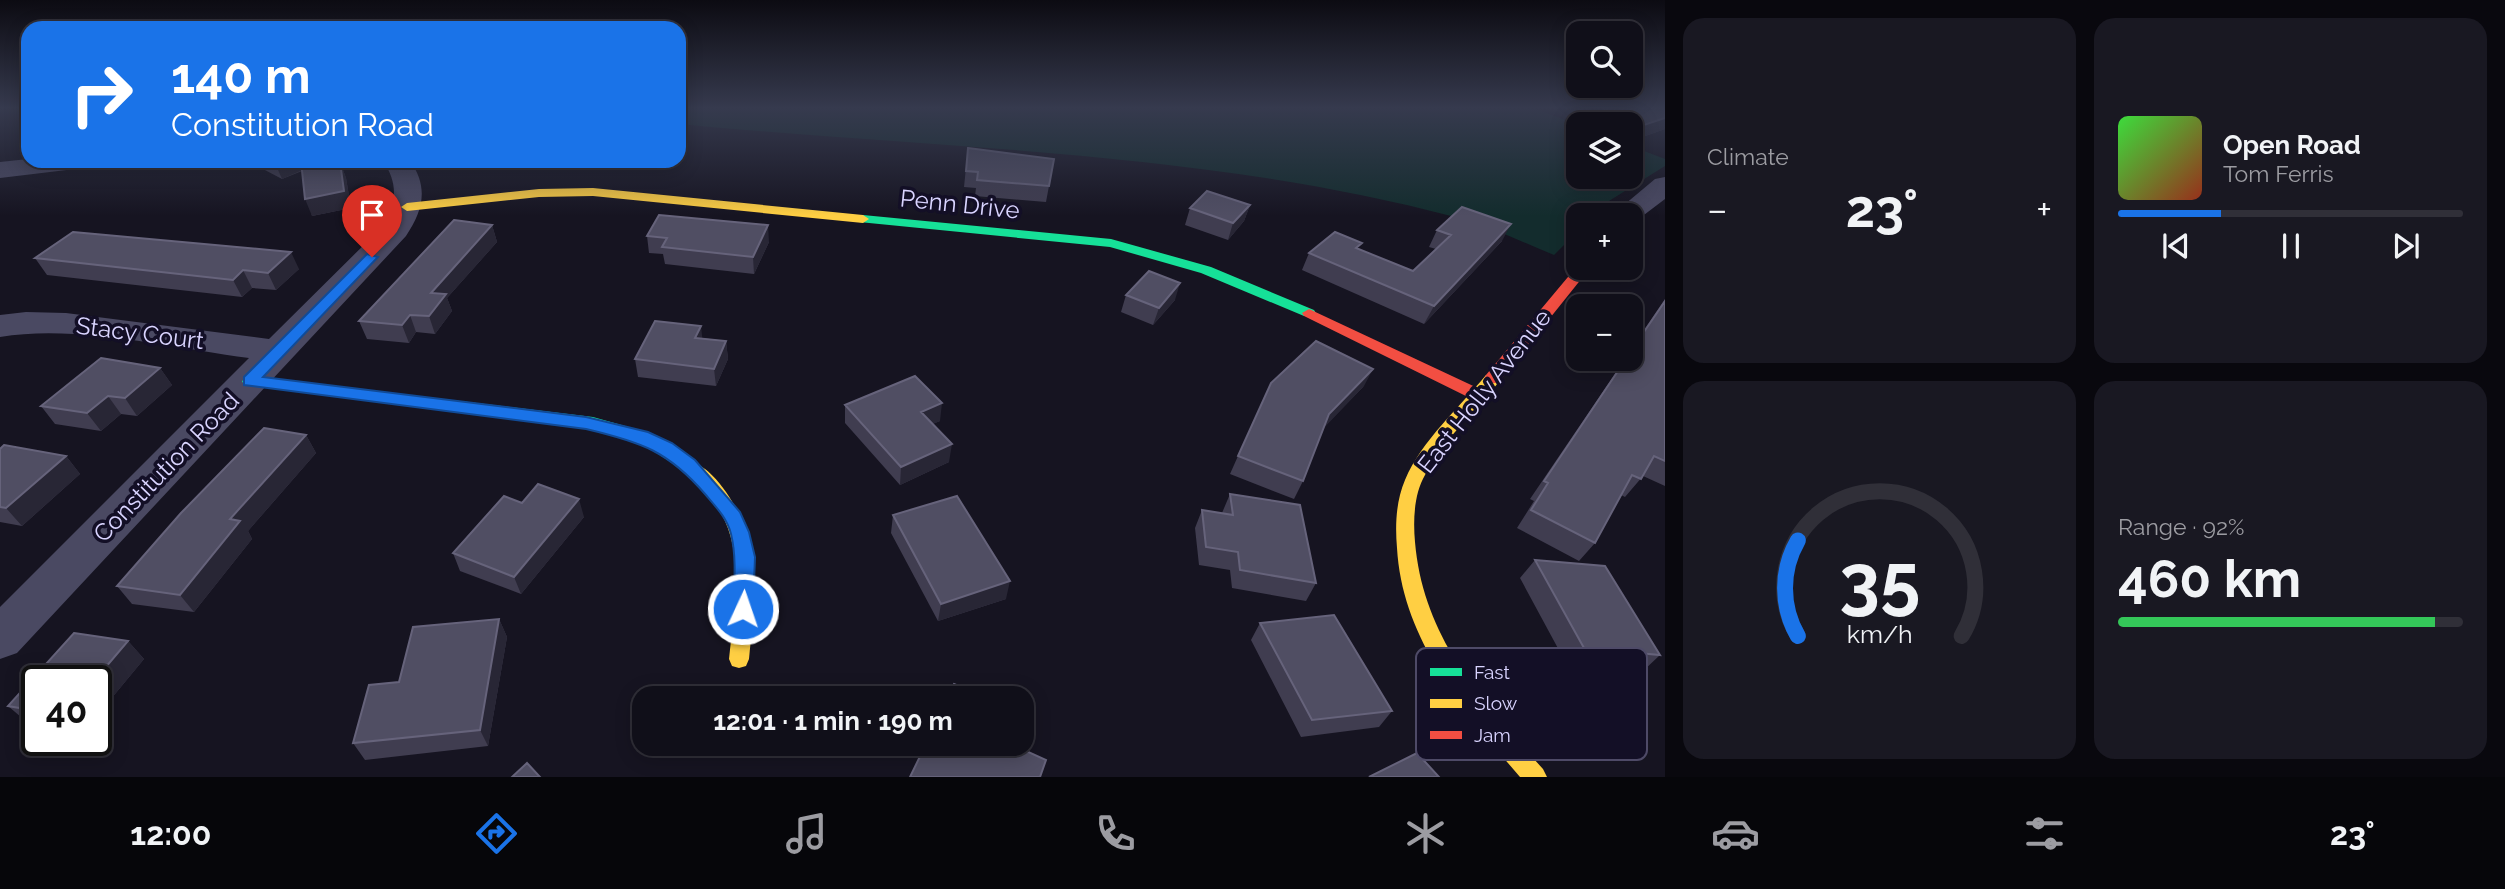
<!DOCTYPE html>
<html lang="en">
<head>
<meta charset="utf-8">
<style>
	:root { --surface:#100f19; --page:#191822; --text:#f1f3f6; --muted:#9c9ca2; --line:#302f38; --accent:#1a73e8 }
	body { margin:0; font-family:Raleway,sans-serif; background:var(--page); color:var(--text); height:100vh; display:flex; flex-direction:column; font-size:26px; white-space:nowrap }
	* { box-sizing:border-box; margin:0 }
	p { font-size:23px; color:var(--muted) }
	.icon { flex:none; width:38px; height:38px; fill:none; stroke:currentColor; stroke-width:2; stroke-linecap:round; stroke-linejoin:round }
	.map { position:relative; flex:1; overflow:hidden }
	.details { display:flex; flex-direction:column; gap:18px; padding:18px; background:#09080e; width:840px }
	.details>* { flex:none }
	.top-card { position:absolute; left:21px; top:21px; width:665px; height:147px; border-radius:21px; box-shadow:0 4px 18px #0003,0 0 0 2px var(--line); background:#1a73e8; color:#fff; overflow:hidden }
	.controls { position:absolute; left:1566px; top:21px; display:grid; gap:14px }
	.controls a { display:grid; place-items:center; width:77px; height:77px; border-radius:14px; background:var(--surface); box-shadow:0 4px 18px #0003,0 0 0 2px var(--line); font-size:35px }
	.speed { position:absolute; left:21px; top:665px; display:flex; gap:14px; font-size:35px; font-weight:700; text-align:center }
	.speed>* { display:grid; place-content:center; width:91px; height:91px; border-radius:50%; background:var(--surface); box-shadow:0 4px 18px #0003,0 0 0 2px var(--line); line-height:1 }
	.speed .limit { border:4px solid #111; border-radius:10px; background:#fff; color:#111 }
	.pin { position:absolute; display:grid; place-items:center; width:60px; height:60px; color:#fff; margin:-72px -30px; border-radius:50% 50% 50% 0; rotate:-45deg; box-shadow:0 0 7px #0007 }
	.pin .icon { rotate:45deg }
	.me { position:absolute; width:77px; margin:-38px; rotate:3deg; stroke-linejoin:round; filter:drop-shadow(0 0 5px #0008) }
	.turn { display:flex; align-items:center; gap:24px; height:147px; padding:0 35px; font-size:32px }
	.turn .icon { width:91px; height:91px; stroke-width:2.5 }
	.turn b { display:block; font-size:49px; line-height:60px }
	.big { font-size:52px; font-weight:700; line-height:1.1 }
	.details .card { flex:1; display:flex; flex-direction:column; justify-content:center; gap:10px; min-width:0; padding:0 24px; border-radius:21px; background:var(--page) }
	.details .dial { align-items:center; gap:0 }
	.dial svg { height:182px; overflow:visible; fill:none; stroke:var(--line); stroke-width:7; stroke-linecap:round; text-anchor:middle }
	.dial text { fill:var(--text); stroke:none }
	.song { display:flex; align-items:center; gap:21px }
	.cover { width:84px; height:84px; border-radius:10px; background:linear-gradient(135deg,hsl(120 70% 55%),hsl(10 70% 35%)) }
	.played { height:7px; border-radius:4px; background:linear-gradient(90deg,var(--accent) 30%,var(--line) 30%) }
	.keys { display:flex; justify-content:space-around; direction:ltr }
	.heat { display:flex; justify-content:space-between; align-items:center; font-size:38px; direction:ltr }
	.charge { height:10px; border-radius:5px; background:linear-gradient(90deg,#34c759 92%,var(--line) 0) }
	.details .tiles { flex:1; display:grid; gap:18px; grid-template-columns:repeat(2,1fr) }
	.trip { position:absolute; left:632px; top:686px; width:402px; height:70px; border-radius:21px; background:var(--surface); box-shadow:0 4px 18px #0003,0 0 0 2px var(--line); font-weight:700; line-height:70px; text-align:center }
	.dock { display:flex; height:112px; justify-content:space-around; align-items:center; background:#06060a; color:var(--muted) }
	.dock .icon { width:49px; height:49px }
	.dock .active { color:var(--accent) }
	.dock b { font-size:32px; color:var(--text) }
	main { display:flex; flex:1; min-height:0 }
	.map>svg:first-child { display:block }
	.green { fill:#132c2d }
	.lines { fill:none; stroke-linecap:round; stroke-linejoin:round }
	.street { fill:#4a4962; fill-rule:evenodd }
	.fast { fill:#16e098; fill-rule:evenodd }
	.slow { fill:#ffcf43; fill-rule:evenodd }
	.jam { fill:#f24e42; fill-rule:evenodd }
	.wall { fill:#403d50 }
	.shaded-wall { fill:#282635 }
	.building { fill:#504e63; stroke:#66637b; stroke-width:2 }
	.route { fill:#1a73e8; stroke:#114b97; stroke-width:2 }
	.labels { text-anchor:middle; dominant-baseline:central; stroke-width:7; stroke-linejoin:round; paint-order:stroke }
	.street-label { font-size:24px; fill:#d9d4ff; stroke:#130f26 }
	.key { fill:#130f26; stroke:#4e4a67; stroke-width:2 }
	.key-label { font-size:19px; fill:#d9d4ff }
</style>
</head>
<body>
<main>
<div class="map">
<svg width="1665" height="777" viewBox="0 0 1665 777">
	<rect width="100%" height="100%" fill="#161421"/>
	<path class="green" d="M679 107H1531L1578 125V177H1631V146L1665 159V166L1609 201 1594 215H1578V231L1554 255C1522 242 1489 226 1455 217 1202 150 939 149 679 124Z"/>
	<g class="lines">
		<path class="street" d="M28 159V161H88L84 167 75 169 0 178V162Z
			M383 161H410C429 187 423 211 406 236L17 653 0 659V607L249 358C172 348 76 324 0 337V315L26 312 66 313 269 339 384 225C397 202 398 183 383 161Z
			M1665 177V199L1636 221 1631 222V215H1612L1655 179Z"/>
		<path class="fast" d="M863 215 1111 239 1211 267 1314 310 1316 313 1314 316H1304L1201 273 1110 247 859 222 857 219Z
			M250 376 593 417 650 433 701 466 704 470 701 474H689L638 441 593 429 244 385 242 381Z"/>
		<path class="slow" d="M593 188 863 215 869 219 863 223 593 196 539 197 407 211 401 207 407 203 539 189Z
			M1492 374 1498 375 1500 379 1498 383C1474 412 1443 441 1425 475 1414 494 1413 520 1415 542 1423 637 1482 702 1543 769L1547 777H1520C1463 711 1402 638 1397 548 1395 525 1396 501 1405 480 1422 440 1459 408 1486 375Z
			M695 464C707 467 719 482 726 492 763 546 755 598 749 659L746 666 739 668 732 666 729 659C734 612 745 556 721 513 711 497 696 486 686 470L689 466Z"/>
		<path class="jam" d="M1578 265V268H1590L1498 383H1486L1484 379 1486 375Z
			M1309 309 1484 391 1486 395 1478 400 1472 399 1304 316 1302 313Z"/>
	</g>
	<path class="wall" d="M1665 107V129L1634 140 1631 139V124H1595L1604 109Z
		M968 148 1054 159 1046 202 975 196 976 188 964 187Z
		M248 161H337L340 162 346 178 351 208 312 216 302 171 282 179Z
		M1250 205 1244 221 1228 240 1185 225 1190 208Z
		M492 225 497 242 447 298 452 311 435 334 416 332 409 343 367 339 359 321Z
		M1437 230 1502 241 1424 324 1302 270 1309 253 1359 249 1413 271 1436 249 1429 247Z
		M647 236 769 242 754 274 665 264 663 254 649 253Z
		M35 258 299 269 276 290 252 288 242 297 47 275Z
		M1126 295 1175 300 1153 325 1121 312Z
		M1665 299V486L1643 476 1625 497 1621 495 1595 543 1579 561 1517 528 1534 501 1530 499 1625 359H1631V349Z
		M702 338 726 341 728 359 716 386 638 377 635 359Z
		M160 368 172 385 137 416 121 414 101 431 55 424 41 406Z
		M1364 386 1323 428 1303 481 1294 499 1230 474 1238 456Z
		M845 405 940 421 932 424 949 462 900 485 845 423Z
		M306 435 316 453 248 531 252 539 194 612 132 604 117 586Z
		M0 449 66 456 80 474 22 526 0 522Z
		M1230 494 1316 583 1306 601 1232 588 1230 570 1199 565 1195 528 1202 510 1222 513Z
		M522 503 584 517 521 594 460 571 453 553Z
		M893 515 1006 599 938 621 891 533Z
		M1535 560 1660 655 1642 672 1567 665 1520 578Z
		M499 619 507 637 488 746 365 760 353 743 399 682Z
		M1260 623 1392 711 1379 727 1301 737 1251 640Z
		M74 633 128 641 144 659 96 717V681H37V725L28 723 8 706Z"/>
	<path class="shaded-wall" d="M1665 118V129L1634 140 1644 125Z
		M280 161H304L307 168 282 179 275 163Z
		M340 162 346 178 351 208 312 216 305 199Z
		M1250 205 1244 221 1228 240 1233 223Z
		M1511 224 1502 241 1424 324 1434 306Z
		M492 225 497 242 447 298 452 311 435 334 429 316 431 293Z
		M768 225 769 242 754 274 753 257Z
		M291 252 299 269 276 290 268 273Z
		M243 270 252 288 242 297 233 280Z
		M1180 283 1175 300 1153 325 1159 308Z
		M410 315 416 332 409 343 402 325Z
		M701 326 703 344 695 338Z
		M726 341 728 359 716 386 714 369Z
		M160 368 172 385 137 416 125 398Z
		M1373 369 1364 386 1320 432 1329 414Z
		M108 396 121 414 101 431 87 413Z
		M942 403 940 421 919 430 921 412Z
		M306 435 316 453 248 531 252 539 194 612 180 595 230 519Z
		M952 444 949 462 900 485 901 467Z
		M66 456 80 474 22 526 6 508Z
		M579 499 584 517 521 594 514 577Z
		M1010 581 1006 599 938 621 941 604Z
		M499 619 507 637 488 746 480 730Z
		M128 641 144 659 96 717V681H94Z"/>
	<path class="building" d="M1608 107H1665V118L1644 125 1604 109Z
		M968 148 1054 159 1049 186 977 180 978 172 966 171Z
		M301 161H337L340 162 344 191 305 199Z
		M1207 191 1250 205 1233 223 1190 208Z
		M1462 207 1511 224 1434 306 1309 253 1335 232 1362 243 1356 248 1413 271 1451 235 1437 230Z
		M659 215 768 225 753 257 662 247 667 238 647 236Z
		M454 220 492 225 431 293 446 294 429 316 410 315 402 325 359 321Z
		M73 232 291 252 268 273 243 270 233 280 35 258Z
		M1149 271 1180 283 1159 308 1126 295Z
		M1665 301V461L1654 456 1641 479 1632 475 1595 543 1531 510 1548 483 1544 481 1626 359H1631V351Z
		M655 321 701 326 695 338 726 341 714 369 635 359Z
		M1316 341 1373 369 1329 414 1303 481 1238 456 1271 383Z
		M101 358 160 368 125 398 108 396 87 413 41 406Z
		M915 376 942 403 921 412 952 444 901 467 845 405Z
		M264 428 306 435 230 519 240 521 180 595 117 586 181 513Z
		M4 445 66 456 6 508 0 507V449Z
		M538 484 579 499 514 577 453 553 504 496 522 503Z
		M1230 494 1300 505 1316 583 1240 570 1238 552 1206 547 1202 510 1233 515Z
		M957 496 1010 581 941 604 893 515Z
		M1535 560 1605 566 1660 655 1584 648Z
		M1334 615 1392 711 1312 720 1260 623Z
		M499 619 480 730 353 743 369 685 399 682 413 627Z
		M74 633 128 641 94 681H37V711L8 706Z
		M954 684 986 698H947Z
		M926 744H1011L1046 760 1040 777H910Z
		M1417 753 1439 777H1369Z
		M527 763 540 777H512Z"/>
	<linearGradient id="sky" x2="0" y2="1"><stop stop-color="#0c0b12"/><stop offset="0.5" stop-color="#363a4e"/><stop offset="1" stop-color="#363a4e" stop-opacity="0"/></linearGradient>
	<rect width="1665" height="216" fill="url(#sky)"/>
	<path class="route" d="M367 254 378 257 263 377 586 417 648 432 672 443 695 460 740 512 749 532 755 557 753 609 751 615 743 618 736 615 733 609C734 584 737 559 731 534 727 518 716 507 705 494 668 451 641 442 586 429L244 385V377Z"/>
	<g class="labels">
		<g class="street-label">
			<text transform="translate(960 204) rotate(6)">Penn Drive</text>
			<text transform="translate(140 333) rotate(7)">Stacy Court</text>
			<text transform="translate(1484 391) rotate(-52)">East Holly Avenue</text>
			<text transform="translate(166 467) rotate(-46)">Constitution Road</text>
		</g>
	</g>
	<rect x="1416" y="648" width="231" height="112" rx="10" class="key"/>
	<rect x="1430" y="668" width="32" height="8" fill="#16e098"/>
	<rect x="1430" y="699" width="32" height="9" fill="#ffcf43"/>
	<rect x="1430" y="731" width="32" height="8" fill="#f24e42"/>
	<g class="key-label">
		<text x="1474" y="679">Fast</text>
		<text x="1474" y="710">Slow</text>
		<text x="1474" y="742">Jam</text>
	</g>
</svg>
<div class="controls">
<a><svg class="icon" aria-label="search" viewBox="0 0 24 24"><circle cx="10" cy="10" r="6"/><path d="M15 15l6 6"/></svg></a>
<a><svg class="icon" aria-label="layers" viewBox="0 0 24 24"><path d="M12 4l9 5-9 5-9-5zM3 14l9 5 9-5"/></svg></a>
<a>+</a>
<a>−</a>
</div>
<div class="speed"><div class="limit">40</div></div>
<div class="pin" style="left:372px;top:257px;background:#d93025"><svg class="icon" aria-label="arrive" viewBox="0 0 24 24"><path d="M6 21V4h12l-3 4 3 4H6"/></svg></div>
<svg class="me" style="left:743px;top:609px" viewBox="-20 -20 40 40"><circle r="17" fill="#1a73e8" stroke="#fff" stroke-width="3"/><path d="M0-11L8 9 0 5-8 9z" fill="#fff"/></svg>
<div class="trip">12:01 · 1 min · 190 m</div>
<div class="top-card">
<div class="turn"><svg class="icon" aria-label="right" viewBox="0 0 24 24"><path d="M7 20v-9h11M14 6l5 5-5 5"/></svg><div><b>140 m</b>Constitution Road</div></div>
</div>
</div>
<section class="details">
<div class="tiles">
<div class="card"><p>Climate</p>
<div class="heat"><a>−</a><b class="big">23°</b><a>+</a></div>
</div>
<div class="card">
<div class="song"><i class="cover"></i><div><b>Open Road</b><p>Tom Ferris</p></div></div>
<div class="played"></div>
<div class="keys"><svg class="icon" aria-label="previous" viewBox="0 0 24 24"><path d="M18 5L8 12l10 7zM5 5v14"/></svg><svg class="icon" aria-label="pause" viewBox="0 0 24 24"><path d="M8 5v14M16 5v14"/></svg><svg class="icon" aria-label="next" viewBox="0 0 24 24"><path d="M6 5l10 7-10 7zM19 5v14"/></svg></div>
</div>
<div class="card dial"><svg viewBox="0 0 100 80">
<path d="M14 69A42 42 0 1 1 86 69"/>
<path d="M14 69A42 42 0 0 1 14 27" stroke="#1a73e8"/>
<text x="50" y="56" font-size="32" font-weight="700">35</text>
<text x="50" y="72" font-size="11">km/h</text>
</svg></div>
<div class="card"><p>Range · 92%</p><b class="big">460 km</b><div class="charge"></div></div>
</div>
</section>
</main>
<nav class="dock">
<b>12:00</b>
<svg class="icon active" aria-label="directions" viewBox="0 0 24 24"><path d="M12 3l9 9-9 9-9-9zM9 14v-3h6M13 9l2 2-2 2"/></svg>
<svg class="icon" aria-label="music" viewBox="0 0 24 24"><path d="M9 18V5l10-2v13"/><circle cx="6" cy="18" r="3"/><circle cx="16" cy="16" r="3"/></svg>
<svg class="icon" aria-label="phone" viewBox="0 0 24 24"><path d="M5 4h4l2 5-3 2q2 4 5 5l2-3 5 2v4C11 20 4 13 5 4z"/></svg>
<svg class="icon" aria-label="climate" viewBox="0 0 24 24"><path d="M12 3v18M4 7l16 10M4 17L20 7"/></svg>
<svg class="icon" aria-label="car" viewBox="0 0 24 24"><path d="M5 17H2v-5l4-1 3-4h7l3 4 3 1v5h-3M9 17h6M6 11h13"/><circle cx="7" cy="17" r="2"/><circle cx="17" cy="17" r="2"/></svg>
<svg class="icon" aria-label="filters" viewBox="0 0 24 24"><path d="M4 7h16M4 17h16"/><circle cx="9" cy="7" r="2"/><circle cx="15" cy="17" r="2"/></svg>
<b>23°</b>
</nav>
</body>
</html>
